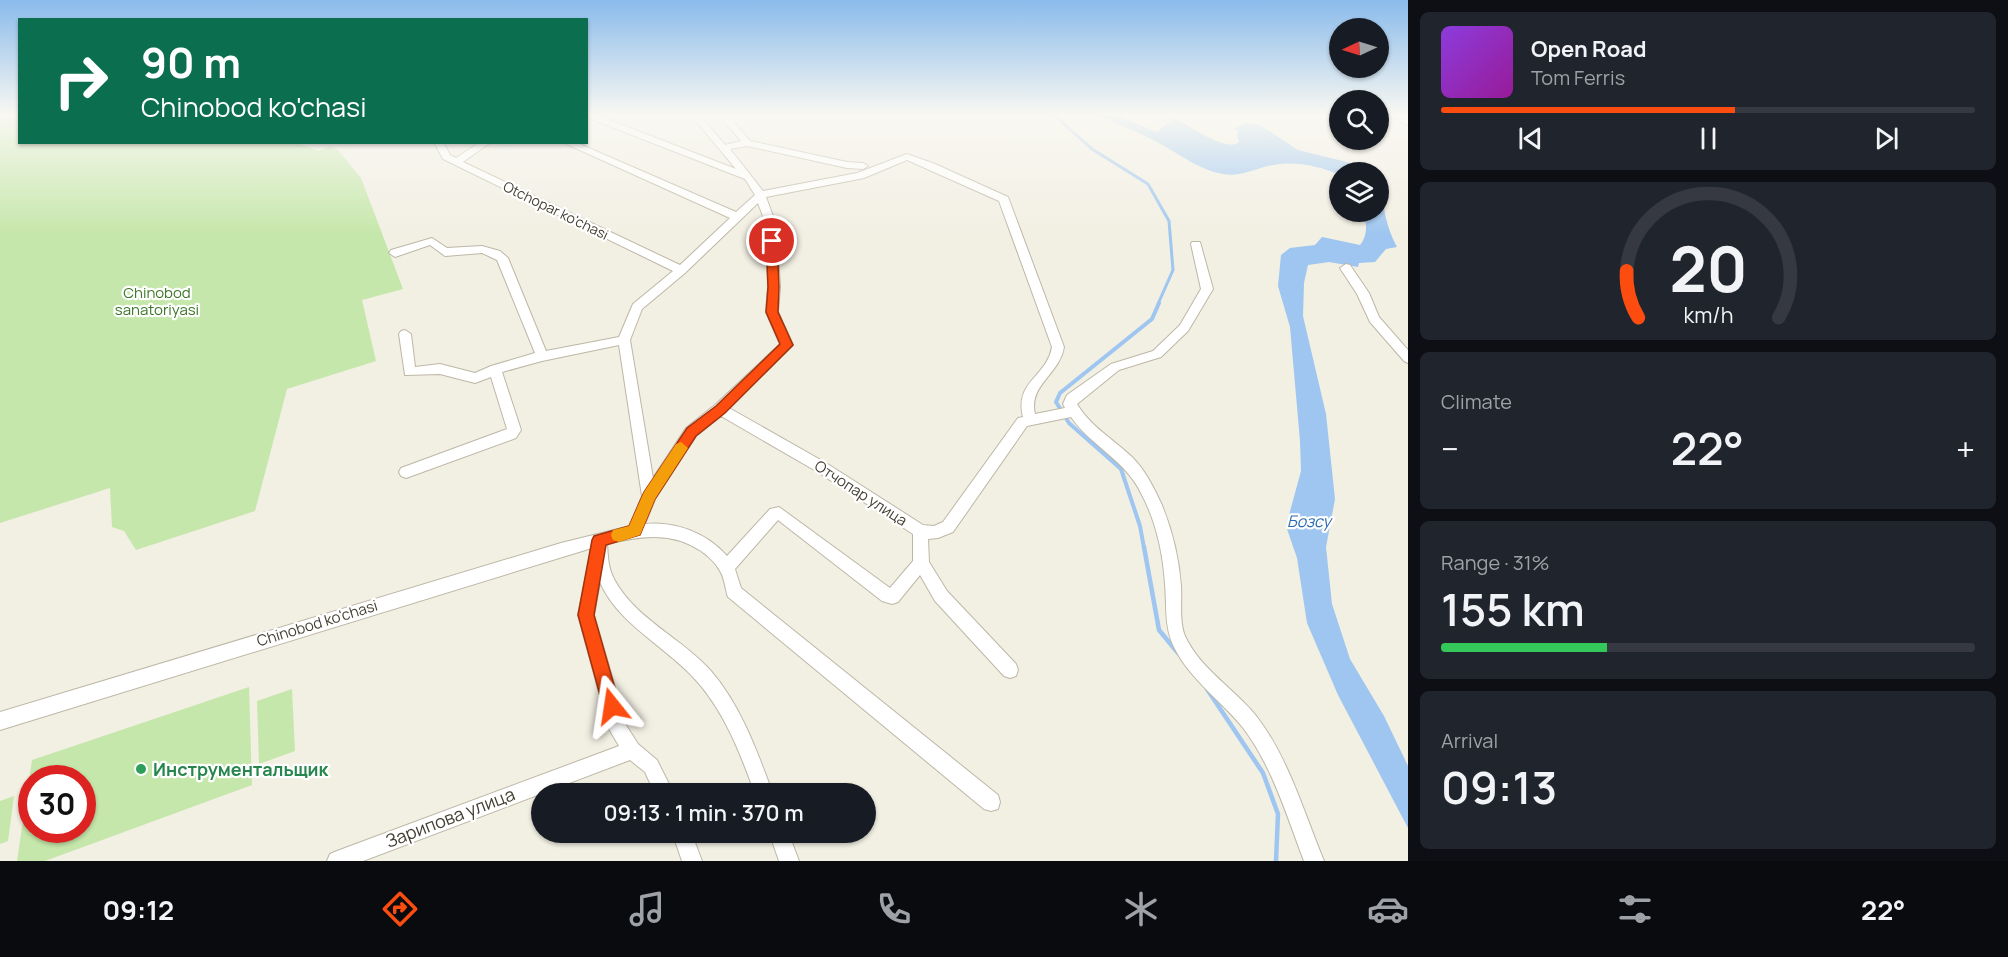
<!DOCTYPE html>
<html lang="en">
<head>
<meta charset="utf-8">
<style>
	:root { --surface:#171b24; --page:#20242c; --text:#f1f3f6; --muted:#9ea1a6; --line:#363941; --accent:#fc4c10 }
	body { margin:0; font-family:Manrope,sans-serif; background:var(--page); color:var(--text); height:100vh; display:flex; flex-direction:column; font-size:22px; white-space:nowrap }
	* { box-sizing:border-box; margin:0 }
	p { font-size:20px; color:var(--muted) }
	.icon { flex:none; width:33px; height:33px; fill:none; stroke:currentColor; stroke-width:2; stroke-linecap:round; stroke-linejoin:round }
	.map { position:relative; flex:1; overflow:hidden }
	.side { display:flex; flex-direction:column; gap:12px; padding:12px; background:#0d0f14; width:600px }
	.side>* { flex:none }
	.banner { position:absolute; left:18px; top:18px; width:570px; height:126px; border-radius:0px; box-shadow:0 2px 4px #0004; background:#0b6e4f; color:#fff; overflow:hidden }
	.needle { width:39px; rotate:266deg }
	.fabs { position:absolute; left:1329px; top:18px; display:grid; gap:12px }
	.fabs a { display:grid; place-items:center; width:60px; height:60px; border-radius:50%; background:var(--surface); box-shadow:0 2px 4px #0004; font-size:30px }
	.speed { position:absolute; left:18px; top:765px; display:flex; gap:12px; font-size:30px; font-weight:700; text-align:center }
	.speed>* { display:grid; place-content:center; width:78px; height:78px; border-radius:50%; background:var(--surface); box-shadow:0 2px 4px #0004; line-height:1 }
	.speed .limit { border:9px solid #d22; background:#fff; color:#111 }
	.pin { position:absolute; display:grid; place-items:center; width:51px; height:51px; color:#fff; margin:-26px; border:3px solid #fff; border-radius:50%; box-shadow:0 2px 6px #0007 }
	.me { position:absolute; width:66px; margin:-33px; rotate:345deg; stroke-linejoin:round; filter:drop-shadow(0 0 4px #0008) }
	.turn { display:flex; align-items:center; gap:21px; height:126px; padding:0 24px; font-size:27px }
	.turn .icon { width:78px; height:78px; stroke-width:2.5 }
	.turn b { display:block; font-size:42px; line-height:51px }
	.big { font-size:45px; font-weight:600; line-height:1.1 }
	.side .widget { flex:1; display:flex; flex-direction:column; justify-content:center; gap:9px; min-width:0; padding:0 21px; border-radius:9px; background:var(--page) }
	.side .dial { align-items:center; gap:0 }
	.dial svg { height:156px; overflow:visible; fill:none; stroke:var(--line); stroke-width:7; stroke-linecap:round; text-anchor:middle }
	.dial text { fill:var(--text); stroke:none }
	.song { display:flex; align-items:center; gap:18px }
	.cover { width:72px; height:72px; border-radius:9px; background:linear-gradient(135deg,hsl(270 70% 55%),hsl(300 70% 35%)) }
	.played { height:6px; border-radius:3px; background:linear-gradient(90deg,var(--accent) 55%,var(--line) 55%) }
	.keys { display:flex; justify-content:space-around; direction:ltr }
	.heat { display:flex; justify-content:space-between; align-items:center; font-size:33px; direction:ltr }
	.charge { height:9px; border-radius:4px; background:linear-gradient(90deg,#34c759 31%,var(--line) 0) }
	.trip { position:absolute; left:531px; top:783px; width:345px; height:60px; border-radius:30px; background:var(--surface); box-shadow:0 2px 4px #0004; font-weight:600; line-height:60px; text-align:center }
	.tab-bar { display:flex; height:96px; justify-content:space-around; align-items:center; background:#090b0e; color:var(--muted) }
	.tab-bar .icon { width:42px; height:42px }
	.tab-bar .active { color:var(--accent) }
	.tab-bar b { font-size:27px; color:var(--text) }
	main { display:flex; flex:1; min-height:0 }
	.map>svg:first-child { display:block }
	.green { fill:#c6e7ab; fill-rule:evenodd }
	.water { fill:#9ec6f0 }
	.lines { fill:none; stroke-linecap:round; stroke-linejoin:round }
	.stream-far2 { stroke:#9ec6f0; stroke-width:3 }
	.stream-far1 { stroke:#9ec6f0; stroke-width:4 }
	.stream { stroke:#9ec6f0; stroke-width:4.5 }
	.minor-casing { stroke:#bdb7a6; stroke-width:2 }
	.minor { fill:#fff; fill-rule:evenodd }
	.route { fill:#fc4c10; stroke:#a4310a; stroke-width:1.5 }
	.slow { fill:#f59e0b }
	.leisure-dot { fill:#2e9e5b; stroke:#fff; stroke-width:2 }
	.labels { text-anchor:middle; dominant-baseline:central; stroke-width:4.5; stroke-linejoin:round; paint-order:stroke }
	.far-street-label { font-size:14px; fill:#443f33; stroke:#fff }
	.park-label { font-size:15px; fill:#3c7527; stroke:#fff }
	.street-label { font-size:15px; fill:#443f33; stroke:#fff }
	.water-label { font-size:16px; font-style:italic; fill:#2c6aaf; stroke:#fff }
	.near-leisure-label { font-size:18px; font-weight:bold; fill:#27864d; stroke:#fff; text-anchor:start }
	.near-street-label { font-size:18px; fill:#443f33; stroke:#fff }
</style>
</head>
<body>
<main>
<div class="map">
<svg width="1408" height="861" viewBox="0 0 1408 861">
	<rect width="100%" height="100%" fill="#f2efe3"/>
	<path class="green" d="M0 114H19L20 142H295L319 151 329 146 338 150 361 178 403 289 362 300 376 361 287 389 255 511 136 550 124 531 112 527 110 488 0 523Z
		M249 687 252 785 45 861H17L32 760ZM32 778H82V830H32Z
		M292 689 295 751 259 764 257 701Z
		M14 796 8 841 0 844V801Z"/>
	<path class="water" d="M1094 114H1114L1156 132 1175 118C1189 125 1226 153 1239 142L1237 135 1238 131 1234 129 1246 123 1260 125 1298 150 1355 164 1366 172H1340L1339 175C1319 165 1290 160 1268 166 1252 170 1240 177 1223 174 1199 170 1178 153 1157 142 1137 131 1115 123 1094 114Z
		M1379 182 1381 184C1383 207 1386 227 1397 247L1386 249 1375 262 1359 263 1358 267 1329 262 1308 265 1304 283 1303 316 1326 414 1335 499 1326 547 1332 604 1350 659 1384 716 1408 766V828L1338 695 1307 623 1297 558 1286 526 1301 471 1300 441 1290 327 1278 286 1281 255 1290 248 1315 245 1322 237 1360 245C1368 235 1367 223 1363 212H1378Z"/>
	<g class="lines">
		<path class="stream-far2" d="M1053 114 1092 149 1148 184 1169 221 1173 270 1158 304"/>
		<path class="stream-far1" d="M1144 548 1140 526 1121 469 1069 423 1056 402 1060 393 1152 319 1159 303"/>
		<path class="stream" d="M1144 547 1159 630 1178 653
			M1207 689 1263 773 1278 814 1276 861"/>
		<g class="minor-casing">
			<path id="minor" d="M586 114H594L736 169 690 114H699L725 145 741 141 718 114H727L750 141 847 162 863 163 868 166 863 169 847 168 747 146 730 149 763 191 857 173 907 154 935 164 1008 197 1064 347C1060 374 1028 385 1035 414L1065 408 1063 404 1067 395 1111 364 1153 351 1180 325 1201 289 1191 244 1192 242H1200L1213 289 1188 331 1161 357 1119 370 1077 404C1090 426 1113 439 1132 457 1145 470 1153 486 1161 503 1172 529 1179 558 1181 586 1182 602 1179 621 1185 636 1200 669 1235 689 1257 717 1289 759 1304 813 1324 861H1304C1287 817 1273 768 1244 729 1222 701 1190 680 1174 647 1164 626 1167 606 1165 584 1163 553 1156 521 1141 493 1125 460 1091 446 1071 417L1027 426 953 532 938 538 928 539 929 562 947 591 1016 664 1018 670 1016 676 1010 678 1004 676 935 601 920 575 898 602 892 604 882 601 778 520 735 569 741 588 998 795 1000 802 998 809 991 811 984 809 728 597C725 589 725 579 720 571 716 563 708 556 701 551 671 531 640 536 607 544 608 556 608 568 614 579 635 619 682 638 711 671 741 706 757 751 773 794H755C739 749 721 703 686 670 657 642 616 620 600 582L594 615 626 725 638 744 657 760 674 794H655L645 772 630 760 363 861H327L330 854 337 851 619 746 609 729 578 615 592 548 0 730V712L561 543 630 526 642 496 619 345 542 361 502 372 521 430 516 438 406 478 401 476 399 472 401 468 507 429 491 377 475 383 440 374 405 375 399 334 401 331 405 330 411 334 415 367 440 364 475 373 491 366 535 353 497 260 482 253 445 256 430 245 395 257 389 253 391 250 432 238 447 248 482 246 500 251 508 258 546 351 619 337 633 304 673 271 443 159 434 142H443L450 155 456 158 480 142H491L463 162 680 265 730 218 562 142H575L736 212 755 195 745 179 586 117ZM907 160 999 201 1052 347C1047 377 1014 381 1023 417L1018 418 943 522 934 526 923 525 826 463 729 408 793 345 778 312 780 287 777 238 774 219 766 197 864 178ZM758 203 764 219 767 238 768 287 766 312 780 344 715 405 686 428 653 478 630 340 642 309 685 273ZM721 416 816 471 913 534V561L890 588 779 507 770 509 727 556C707 533 675 521 645 524L655 499 696 436Z
				M1389 114H1400L1408 118V125Z
				M1346 264 1350 265 1369 293 1379 317 1408 350V363L1404 361 1370 322 1357 294 1340 268Z
				M672 832H691L702 861H682Z
				M769 832H788L799 861H779Z"/>
		</g>
		<use href="#minor" class="minor"/>
	</g>
	<linearGradient id="sky" x2="0" y2="1"><stop stop-color="#8abbeb"/><stop offset="0.49" stop-color="#f9f8f2"/><stop offset="1" stop-color="#f9f8f2" stop-opacity="0"/></linearGradient>
	<rect width="1408" height="234" fill="url(#sky)"/>
	<path class="route" d="M772 238 777 241 779 287 778 312 793 345 725 413 696 436 655 499 640 535 606 545 594 615 620 706 618 712 612 715 605 712 603 706 578 615 592 540 594 536 629 526 644 492 687 428 716 406 780 344 766 312 768 287 766 241Z"/>
	<path class="slow" d="M681 442 688 448 655 499 640 535 619 542 613 540 611 535 613 530 629 526 644 492 676 444Z"/>
	<circle class="leisure-dot" cx="141" cy="769" r="6"/>
	<g class="labels">
		<g class="far-street-label">
			<text transform="translate(556 210) rotate(26)">Otchopar ko'chasi</text>
		</g>
		<g class="park-label">
			<text x="157" y="292">Chinobod<tspan x="157" dy="17">sanatoriyasi</tspan></text>
		</g>
		<g class="street-label">
			<text transform="translate(861 493) rotate(33)">Отчопар улица</text>
			<text transform="translate(317 623) rotate(-17)">Chinobod ko'chasi</text>
		</g>
		<g class="water-label">
			<text x="1309" y="521">Бозсу</text>
		</g>
		<g class="near-leisure-label">
			<text x="153" y="769">Инструментальщик</text>
		</g>
		<g class="near-street-label">
			<text transform="translate(450 817) rotate(-21)">Зарипова улица</text>
		</g>
	</g>
</svg>
<div class="fabs">
<a><svg class="needle" viewBox="-14 -14 28 28"><path d="M0-13l5 13h-10z" fill="#e53935"/><path d="M0 13l5-13h-10z" fill="#9ea1a6"/></svg></a>
<a><svg class="icon" aria-label="search" viewBox="0 0 24 24"><circle cx="10" cy="10" r="6"/><path d="M15 15l6 6"/></svg></a>
<a><svg class="icon" aria-label="layers" viewBox="0 0 24 24"><path d="M12 4l9 5-9 5-9-5zM3 14l9 5 9-5"/></svg></a>
</div>
<div class="speed"><div class="limit">30</div></div>
<div class="pin" style="left:772px;top:241px;background:#d93025"><svg class="icon" aria-label="arrive" viewBox="0 0 24 24"><path d="M6 21V4h12l-3 4 3 4H6"/></svg></div>
<svg class="me" style="left:612px;top:706px" viewBox="-20 -20 40 40"><path d="M0-17L14 15 0 8-14 15z" fill="#fc4c10" stroke="#fff" stroke-width="4"/></svg>
<div class="trip">09:13 · 1 min · 370 m</div>
<div class="banner">
<div class="turn"><svg class="icon" aria-label="right" viewBox="0 0 24 24"><path d="M7 20v-9h11M14 6l5 5-5 5"/></svg><div><b>90 m</b>Chinobod ko'chasi</div></div>
</div>
</div>
<section class="side">
<div class="widget">
<div class="song"><i class="cover"></i><div><b>Open Road</b><p>Tom Ferris</p></div></div>
<div class="played"></div>
<div class="keys"><svg class="icon" aria-label="previous" viewBox="0 0 24 24"><path d="M18 5L8 12l10 7zM5 5v14"/></svg><svg class="icon" aria-label="pause" viewBox="0 0 24 24"><path d="M8 5v14M16 5v14"/></svg><svg class="icon" aria-label="next" viewBox="0 0 24 24"><path d="M6 5l10 7-10 7zM19 5v14"/></svg></div>
</div>
<div class="widget dial"><svg viewBox="0 0 100 80">
<path d="M14 69A42 42 0 1 1 86 69"/>
<path d="M14 69A42 42 0 0 1 8 45" stroke="#fc4c10"/>
<text x="50" y="56" font-size="32" font-weight="700">20</text>
<text x="50" y="72" font-size="11">km/h</text>
</svg></div>
<div class="widget"><p>Climate</p>
<div class="heat"><a>−</a><b class="big">22°</b><a>+</a></div>
</div>
<div class="widget"><p>Range · 31%</p><b class="big">155 km</b><div class="charge"></div></div>
<div class="widget"><p>Arrival</p><b class="big">09:13</b></div>
</section>
</main>
<nav class="tab-bar">
<b>09:12</b>
<svg class="icon active" aria-label="directions" viewBox="0 0 24 24"><path d="M12 3l9 9-9 9-9-9zM9 14v-3h6M13 9l2 2-2 2"/></svg>
<svg class="icon" aria-label="music" viewBox="0 0 24 24"><path d="M9 18V5l10-2v13"/><circle cx="6" cy="18" r="3"/><circle cx="16" cy="16" r="3"/></svg>
<svg class="icon" aria-label="phone" viewBox="0 0 24 24"><path d="M5 4h4l2 5-3 2q2 4 5 5l2-3 5 2v4C11 20 4 13 5 4z"/></svg>
<svg class="icon" aria-label="climate" viewBox="0 0 24 24"><path d="M12 3v18M4 7l16 10M4 17L20 7"/></svg>
<svg class="icon" aria-label="car" viewBox="0 0 24 24"><path d="M5 17H2v-5l4-1 3-4h7l3 4 3 1v5h-3M9 17h6M6 11h13"/><circle cx="7" cy="17" r="2"/><circle cx="17" cy="17" r="2"/></svg>
<svg class="icon" aria-label="filters" viewBox="0 0 24 24"><path d="M4 7h16M4 17h16"/><circle cx="9" cy="7" r="2"/><circle cx="15" cy="17" r="2"/></svg>
<b>22°</b>
</nav>
</body>
</html>
